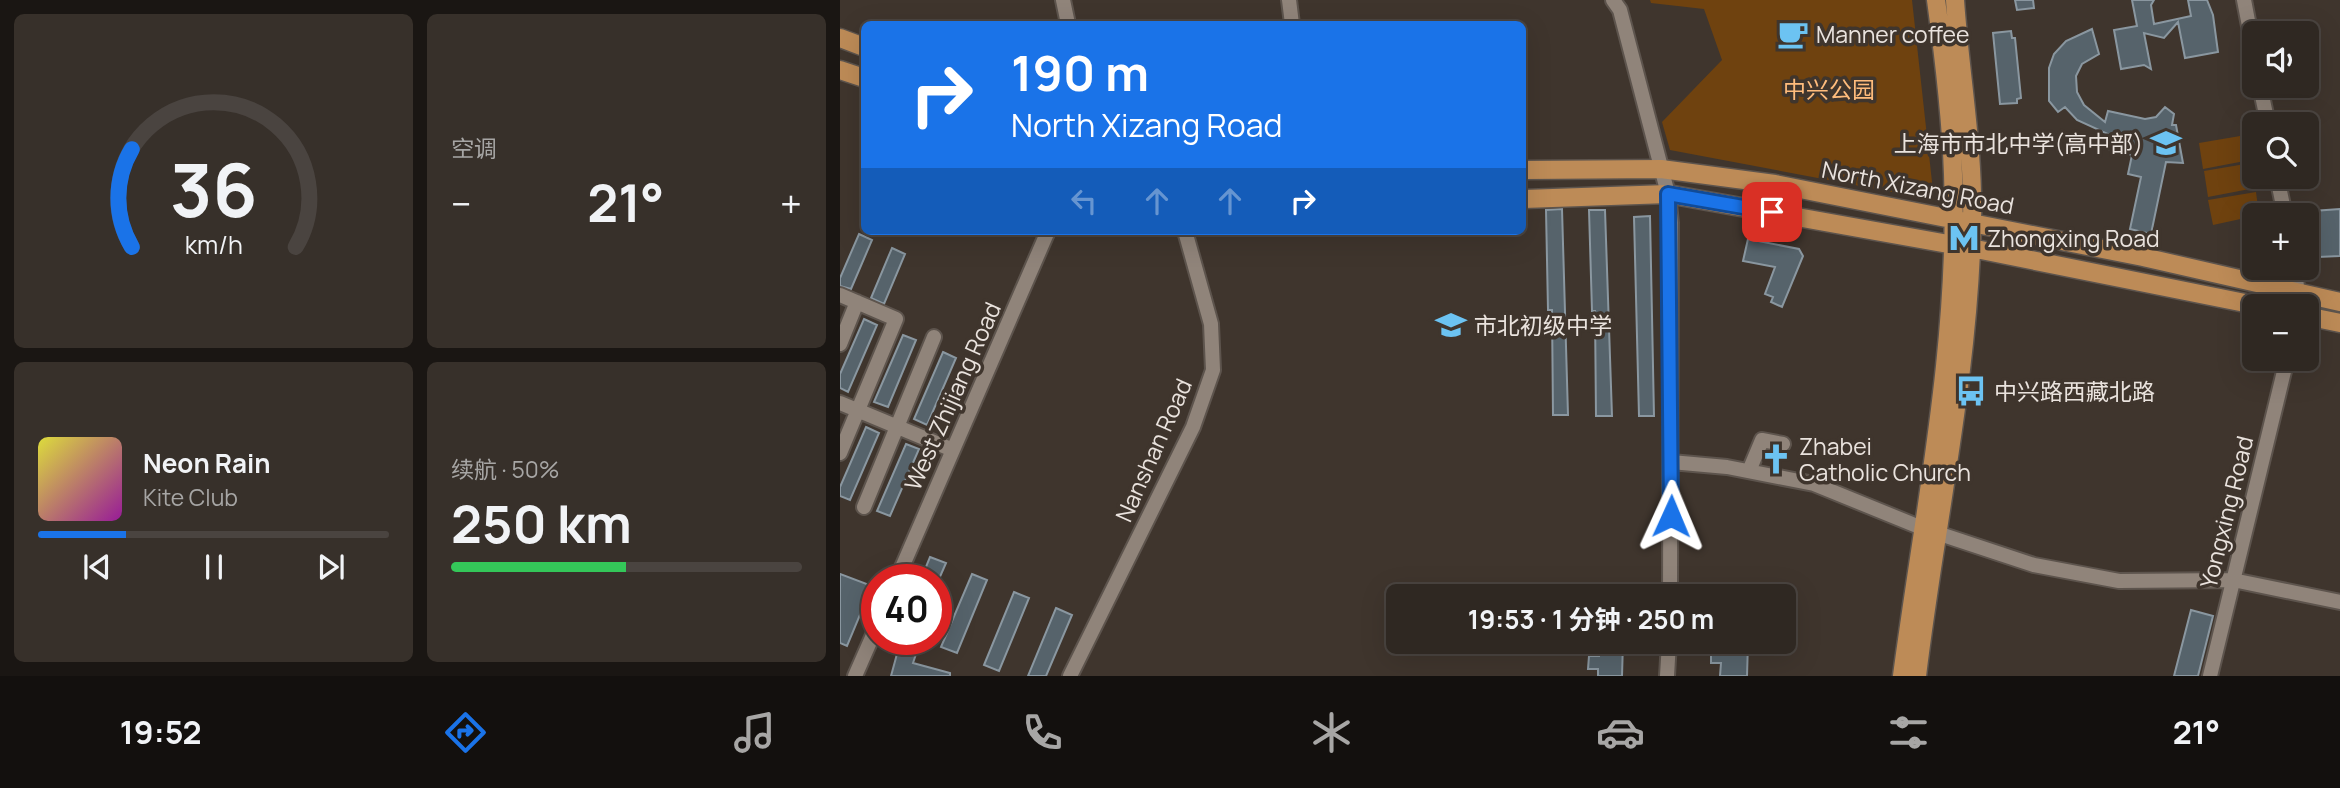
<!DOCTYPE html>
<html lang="zh">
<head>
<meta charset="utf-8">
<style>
	:root { --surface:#2f2822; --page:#37302a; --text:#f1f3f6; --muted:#a7a6a5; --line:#4a4440; --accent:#1a73e8 }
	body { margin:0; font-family:Manrope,"Noto Sans SC",sans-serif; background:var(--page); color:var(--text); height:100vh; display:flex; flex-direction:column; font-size:26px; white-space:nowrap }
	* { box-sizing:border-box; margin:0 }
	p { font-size:23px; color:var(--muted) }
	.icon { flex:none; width:38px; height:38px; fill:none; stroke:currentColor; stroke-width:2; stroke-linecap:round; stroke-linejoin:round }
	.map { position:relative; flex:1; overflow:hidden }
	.side { display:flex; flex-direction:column; gap:14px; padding:14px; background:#1a1613; width:840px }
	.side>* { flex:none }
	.top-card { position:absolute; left:21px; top:21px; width:665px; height:214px; border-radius:10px; box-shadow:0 7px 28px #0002,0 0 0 2px var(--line); background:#1a73e8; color:#fff; overflow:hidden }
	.controls { position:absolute; left:1402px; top:21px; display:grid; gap:14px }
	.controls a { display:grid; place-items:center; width:77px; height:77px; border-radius:10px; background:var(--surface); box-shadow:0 7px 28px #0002,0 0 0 2px var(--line); font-size:35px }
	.speed { position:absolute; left:21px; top:564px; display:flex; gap:14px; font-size:35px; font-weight:700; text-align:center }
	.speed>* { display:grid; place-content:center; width:91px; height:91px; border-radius:50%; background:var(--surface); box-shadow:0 7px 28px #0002,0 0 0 2px var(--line); line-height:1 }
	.speed .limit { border:10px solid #d22; background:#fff; color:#111 }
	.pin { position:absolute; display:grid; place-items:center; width:60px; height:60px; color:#fff; margin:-30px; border-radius:14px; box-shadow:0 4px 10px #0006 }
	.me { position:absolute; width:77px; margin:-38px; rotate:1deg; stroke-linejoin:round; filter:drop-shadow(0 0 5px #0008) }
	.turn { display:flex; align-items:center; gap:24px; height:147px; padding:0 35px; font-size:32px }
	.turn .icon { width:91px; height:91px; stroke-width:2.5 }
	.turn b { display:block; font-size:49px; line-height:60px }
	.lanes { display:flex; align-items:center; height:66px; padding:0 35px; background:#0003; justify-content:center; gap:35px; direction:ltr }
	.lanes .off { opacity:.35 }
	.big { font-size:52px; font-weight:700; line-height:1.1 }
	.side .tile { flex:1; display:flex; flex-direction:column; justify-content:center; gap:10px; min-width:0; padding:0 24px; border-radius:10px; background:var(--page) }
	.side .dial { align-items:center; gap:0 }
	.dial svg { height:182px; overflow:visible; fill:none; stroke:var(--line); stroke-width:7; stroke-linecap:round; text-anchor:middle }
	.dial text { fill:var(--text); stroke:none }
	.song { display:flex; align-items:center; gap:21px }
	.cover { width:84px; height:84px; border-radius:10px; background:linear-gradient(135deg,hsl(60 70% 55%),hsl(300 70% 35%)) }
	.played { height:7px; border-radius:4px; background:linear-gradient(90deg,var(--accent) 25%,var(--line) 25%) }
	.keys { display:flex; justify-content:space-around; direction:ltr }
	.heat { display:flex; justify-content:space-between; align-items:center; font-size:38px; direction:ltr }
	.charge { height:10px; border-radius:5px; background:linear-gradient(90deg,#34c759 50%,var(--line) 0) }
	.side .tiles { flex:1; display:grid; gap:14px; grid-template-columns:repeat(2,1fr) }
	.trip { position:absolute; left:546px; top:584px; width:410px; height:70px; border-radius:10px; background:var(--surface); box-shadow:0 7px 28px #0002,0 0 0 2px var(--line); font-weight:700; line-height:70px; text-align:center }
	.tabs { display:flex; height:112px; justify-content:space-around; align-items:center; background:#13100e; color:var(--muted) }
	.tabs .icon { width:49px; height:49px }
	.tabs .on { color:var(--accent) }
	.tabs b { font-size:32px; color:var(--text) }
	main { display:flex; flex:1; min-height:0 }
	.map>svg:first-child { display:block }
	.green { fill:#6f420f }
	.building { fill:#56636b; stroke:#8a97a0; stroke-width:2 }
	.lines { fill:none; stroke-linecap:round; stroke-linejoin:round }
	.minor-casing { stroke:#5d544d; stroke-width:18 }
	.major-casing { stroke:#5d544d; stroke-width:21 }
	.minor { stroke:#90847a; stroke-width:14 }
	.major { stroke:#bd8b57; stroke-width:18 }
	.route-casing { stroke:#114b97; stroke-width:18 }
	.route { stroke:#1a73e8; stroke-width:12 }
	.labels { text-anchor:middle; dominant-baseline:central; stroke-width:7; stroke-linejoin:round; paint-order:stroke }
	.poi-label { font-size:23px; fill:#eae3de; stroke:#3f352d; text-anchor:start }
	.park-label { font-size:23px; fill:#ffbc7c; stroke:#3f352d }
	.street-label { font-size:23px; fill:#eae3de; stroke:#3f352d }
</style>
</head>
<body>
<main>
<section class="side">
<div class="tiles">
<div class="tile dial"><svg viewBox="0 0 100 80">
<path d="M14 69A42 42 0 1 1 86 69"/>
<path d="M14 69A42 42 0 0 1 14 26" stroke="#1a73e8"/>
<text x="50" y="56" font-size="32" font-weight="700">36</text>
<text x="50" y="72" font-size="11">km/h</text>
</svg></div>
<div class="tile"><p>空调</p>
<div class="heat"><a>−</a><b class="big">21°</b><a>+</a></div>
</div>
<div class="tile">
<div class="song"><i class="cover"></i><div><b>Neon Rain</b><p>Kite Club</p></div></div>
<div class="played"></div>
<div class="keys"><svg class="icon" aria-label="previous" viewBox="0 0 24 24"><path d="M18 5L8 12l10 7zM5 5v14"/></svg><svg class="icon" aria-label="pause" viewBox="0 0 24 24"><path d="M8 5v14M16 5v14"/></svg><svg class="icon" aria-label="next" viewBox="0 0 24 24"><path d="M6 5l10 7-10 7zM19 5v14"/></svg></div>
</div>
<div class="tile"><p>续航 · 50%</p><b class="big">250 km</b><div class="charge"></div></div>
</div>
</section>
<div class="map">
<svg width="1500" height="676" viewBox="0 0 1500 676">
	<rect width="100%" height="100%" fill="#3f352d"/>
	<path class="green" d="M810 0H1072L1094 200 830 150 822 122 882 60 864 9 811 3Z
		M1406 135 1410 160 1363 169 1359 143Z
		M1411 163 1415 188 1368 197 1364 171Z
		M1416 192 1419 215 1373 225 1368 200Z"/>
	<path class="building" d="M1175 0H1193L1194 8 1177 10Z
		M1292 0H1314L1311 5 1314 24 1351 16 1348 0H1367L1373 15 1378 52 1345 58 1338 22 1324 38 1304 33 1311 69 1304 65 1281 69 1274 30 1297 26Z
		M1252 29 1259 54 1242 64 1236 76 1237 92 1244 105 1265 122 1268 111 1305 119 1316 117 1325 107 1334 114 1332 125H1336L1343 163 1326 162 1311 234 1290 229 1301 177 1288 174 1292 155 1265 149 1268 134 1237 120 1225 107 1218 112 1209 101V68L1214 54 1226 41Z
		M1171 31 1172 38H1175L1181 98 1177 99V103L1160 104 1153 33Z
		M722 209 728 415H713L712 310H708L706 210Z
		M1500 209V256L1478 257 1473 211Z
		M749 210H765L772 416H756L755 311H752Z
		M810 216 814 416H799L794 217Z
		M19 234 32 240 11 289 0 286V278Z
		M908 239 959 249 963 256 942 307 931 302 933 297 925 294 935 267 903 261Z
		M52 248 65 254 44 304 31 298Z
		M24 319 37 325 8 392 0 388V374Z
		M63 335 76 340 48 407 34 402Z
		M103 352 116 358 87 425 74 419Z
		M26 427 39 433 10 500 0 496V487Z
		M66 444 79 449 50 516 37 511Z
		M90 557 106 563 99 579H81Z
		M0 574 32 586 7 646 0 643Z
		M132 574 147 580 117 653 101 647Z
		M174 592 189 598 159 671 144 665Z
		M216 608 232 615 206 676H188Z
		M1351 610 1373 616 1358 676H1334Z
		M759 642H783L782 676H758V669H748L749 656H759Z
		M871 642H908L907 676H880L881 663H871Z
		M60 643 78 648 73 663 110 673V676H51Z"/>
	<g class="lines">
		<g class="minor-casing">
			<path id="minor" d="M223 0 228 24
				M449 0 452 24
				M773 0 780 10 828 194 831 223 830 597
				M1404 0 1414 52
				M1420 86 1428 124
				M1437 177 1445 215
				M1455 268 1459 306
				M0 295 56 319 0 453
				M0 344 17 302
				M0 403 113 450
				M831 462 887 467 974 484 1082 528 1194 565 1279 581 1393 580 1500 602
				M909 471 922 440 943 444
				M24 507 94 337
				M57 579 208 231
				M15 676 37 626
				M230 676 353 427 373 370 371 324 345 231
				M827 676 829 642
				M1370 676 1447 359"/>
		</g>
		<g class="major-casing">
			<path id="major" d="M0 38 24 47
				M0 70 24 78
				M682 170 821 169 935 184 1303 257 1500 302
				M682 199 828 194 1131 248 1420 306
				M1466 316 1500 323
				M1062 676C1084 510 1119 343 1113 174 1111 116 1104 58 1096 0
				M1077 676C1095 525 1129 376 1132 222 1134 148 1120 74 1115 0"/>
		</g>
		<use href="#minor" class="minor"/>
		<use href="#major" class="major"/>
	</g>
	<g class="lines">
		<g class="route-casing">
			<path id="route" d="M831 516 828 194 932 212"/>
		</g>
		<use href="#route" class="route"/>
	</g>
	<defs>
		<g id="cafe-bare" transform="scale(2.415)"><path d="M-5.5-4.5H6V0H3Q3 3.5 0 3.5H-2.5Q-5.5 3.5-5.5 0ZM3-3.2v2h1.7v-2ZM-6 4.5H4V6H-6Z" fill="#6cc3f2" stroke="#3f352d" stroke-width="2.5" paint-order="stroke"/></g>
		<g id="school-bare" transform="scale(2.415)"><path d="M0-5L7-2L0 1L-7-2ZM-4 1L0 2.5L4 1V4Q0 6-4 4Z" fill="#6cc3f2" stroke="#3f352d" stroke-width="2.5" paint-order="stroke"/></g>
		<g id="metro-bare" transform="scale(2.415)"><path d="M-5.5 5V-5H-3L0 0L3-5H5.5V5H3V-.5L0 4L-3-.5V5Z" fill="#6cc3f2" stroke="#3f352d" stroke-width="2.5" paint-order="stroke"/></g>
		<g id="bus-bare" transform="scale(2.415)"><path d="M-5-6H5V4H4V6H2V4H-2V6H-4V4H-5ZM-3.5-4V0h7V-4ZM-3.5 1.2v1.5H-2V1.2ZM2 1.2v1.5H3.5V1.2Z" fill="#6cc3f2" stroke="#3f352d" stroke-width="2.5" paint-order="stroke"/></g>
		<g id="church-bare" transform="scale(2.415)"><path d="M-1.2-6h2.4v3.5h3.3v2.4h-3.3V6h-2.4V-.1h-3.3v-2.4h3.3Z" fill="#6cc3f2" stroke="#3f352d" stroke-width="2.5" paint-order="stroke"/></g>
	</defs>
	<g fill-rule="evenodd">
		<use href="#cafe-bare" x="953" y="34"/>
		<use href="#school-bare" x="1326" y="143"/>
		<use href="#metro-bare" x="1124" y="238"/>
		<use href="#school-bare" x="611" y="325"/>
		<use href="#bus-bare" x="1131" y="391"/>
		<use href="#church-bare" x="936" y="459"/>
	</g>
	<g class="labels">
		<g class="poi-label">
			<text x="976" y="34">Manner coffee</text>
			<text x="1303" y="143" text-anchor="end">上海市市北中学(高中部)</text>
			<text x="1147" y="238">Zhongxing Road</text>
			<text x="634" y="325">市北初级中学</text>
			<text x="1154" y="391">中兴路西藏北路</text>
			<text x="959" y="446">Zhabei<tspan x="959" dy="26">Catholic Church</tspan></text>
		</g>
		<g class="park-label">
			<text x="989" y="89">中兴公园</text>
		</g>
		<g class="street-label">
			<text transform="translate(1078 187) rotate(11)">North Xizang Road</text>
			<text transform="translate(112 396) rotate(-66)">West Zhijiang Road</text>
			<text transform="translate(313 450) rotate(-66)">Nanshan Road</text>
			<text transform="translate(1386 512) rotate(-76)">Yongxing Road</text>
		</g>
	</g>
</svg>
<div class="controls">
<a><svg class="icon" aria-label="sound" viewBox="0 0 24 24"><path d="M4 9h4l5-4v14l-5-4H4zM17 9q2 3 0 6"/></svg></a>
<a><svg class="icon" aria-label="search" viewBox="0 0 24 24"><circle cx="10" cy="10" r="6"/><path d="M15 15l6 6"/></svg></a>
<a>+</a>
<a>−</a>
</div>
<div class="speed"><div class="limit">40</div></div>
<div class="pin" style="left:932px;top:212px;background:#d93025"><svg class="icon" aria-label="arrive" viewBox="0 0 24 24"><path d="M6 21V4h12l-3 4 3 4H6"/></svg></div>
<svg class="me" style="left:831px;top:516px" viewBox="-20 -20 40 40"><path d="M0-17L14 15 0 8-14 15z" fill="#1a73e8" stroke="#fff" stroke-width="4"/></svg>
<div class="trip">19:53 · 1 分钟 · 250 m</div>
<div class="top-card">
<div class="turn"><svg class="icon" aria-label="right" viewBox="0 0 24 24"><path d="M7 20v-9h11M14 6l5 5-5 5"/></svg><div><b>190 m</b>North Xizang Road</div></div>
<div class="lanes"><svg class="icon off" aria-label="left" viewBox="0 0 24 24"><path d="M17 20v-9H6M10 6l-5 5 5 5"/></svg><svg class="icon off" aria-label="ahead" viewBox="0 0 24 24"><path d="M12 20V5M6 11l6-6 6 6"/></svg><svg class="icon off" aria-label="ahead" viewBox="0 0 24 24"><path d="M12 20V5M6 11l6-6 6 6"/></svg><svg class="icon" aria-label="right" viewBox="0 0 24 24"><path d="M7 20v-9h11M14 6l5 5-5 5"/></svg></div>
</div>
</div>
</main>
<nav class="tabs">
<b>19:52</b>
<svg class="icon on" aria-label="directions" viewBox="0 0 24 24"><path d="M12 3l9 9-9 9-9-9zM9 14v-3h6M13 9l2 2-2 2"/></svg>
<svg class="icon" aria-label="music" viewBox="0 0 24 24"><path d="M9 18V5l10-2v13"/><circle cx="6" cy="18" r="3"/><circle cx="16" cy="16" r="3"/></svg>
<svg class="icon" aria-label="phone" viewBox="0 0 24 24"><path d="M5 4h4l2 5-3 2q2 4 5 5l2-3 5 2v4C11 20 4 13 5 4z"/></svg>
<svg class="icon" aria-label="climate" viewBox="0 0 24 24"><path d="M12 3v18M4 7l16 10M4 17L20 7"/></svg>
<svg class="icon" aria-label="car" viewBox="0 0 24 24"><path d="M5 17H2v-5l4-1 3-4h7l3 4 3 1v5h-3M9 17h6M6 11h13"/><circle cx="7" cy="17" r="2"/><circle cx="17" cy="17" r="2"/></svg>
<svg class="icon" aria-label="filters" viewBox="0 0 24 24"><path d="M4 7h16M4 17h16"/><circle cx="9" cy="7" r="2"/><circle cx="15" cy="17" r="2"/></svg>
<b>21°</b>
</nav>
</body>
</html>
